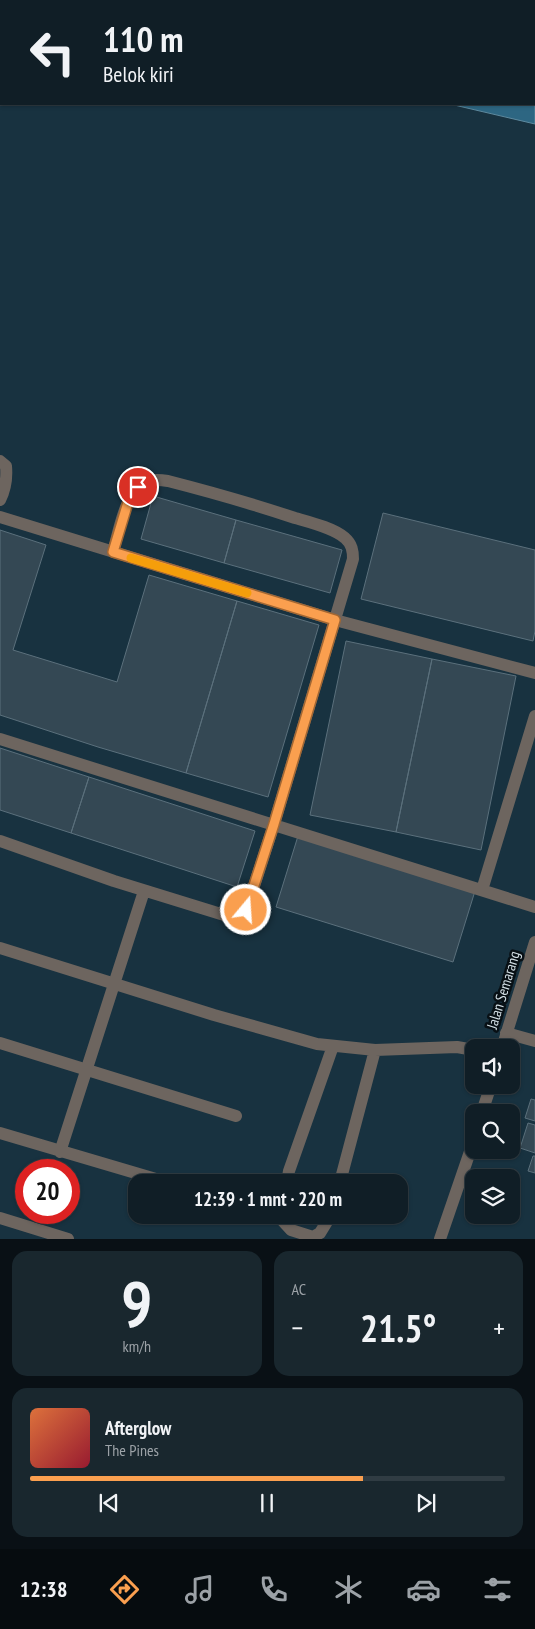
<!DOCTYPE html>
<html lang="id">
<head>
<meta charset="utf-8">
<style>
	:root { --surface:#101e26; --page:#19272e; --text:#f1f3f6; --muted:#9ca2a7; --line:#303c43; --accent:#fa9f4f }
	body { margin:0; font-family:"PT Sans Narrow",sans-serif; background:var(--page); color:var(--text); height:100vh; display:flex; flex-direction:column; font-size:19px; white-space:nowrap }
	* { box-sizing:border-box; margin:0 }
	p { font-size:16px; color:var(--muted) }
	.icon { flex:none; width:28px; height:28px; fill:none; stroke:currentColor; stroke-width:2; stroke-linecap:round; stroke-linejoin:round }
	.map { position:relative; height:1239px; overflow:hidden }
	.details { display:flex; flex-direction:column; gap:12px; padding:12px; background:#091015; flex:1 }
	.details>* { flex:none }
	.top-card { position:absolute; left:0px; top:0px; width:535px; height:105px; box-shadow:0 1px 4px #0004,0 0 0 1px var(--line); background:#101e26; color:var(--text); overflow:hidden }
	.buttons { position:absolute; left:465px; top:1039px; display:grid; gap:10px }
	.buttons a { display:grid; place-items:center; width:55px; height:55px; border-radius:10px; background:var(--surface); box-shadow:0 1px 4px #0004,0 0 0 1px var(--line); font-size:25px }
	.speed { position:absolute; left:15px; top:1159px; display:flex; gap:10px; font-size:25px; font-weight:700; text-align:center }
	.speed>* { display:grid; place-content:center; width:65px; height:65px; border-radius:50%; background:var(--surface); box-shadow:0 1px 4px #0004,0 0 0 1px var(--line); line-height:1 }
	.speed .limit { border:8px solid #d22; background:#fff; color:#111 }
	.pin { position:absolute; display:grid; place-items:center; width:42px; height:42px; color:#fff; margin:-21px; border:2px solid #fff; border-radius:50%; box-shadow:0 1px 5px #0007 }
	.me { position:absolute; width:55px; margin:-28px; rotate:18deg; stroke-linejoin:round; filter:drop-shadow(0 0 4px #0008) }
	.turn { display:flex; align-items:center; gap:18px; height:105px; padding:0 20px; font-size:22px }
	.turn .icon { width:65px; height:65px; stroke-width:2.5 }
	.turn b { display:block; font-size:35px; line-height:42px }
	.big { font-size:38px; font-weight:700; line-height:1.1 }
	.details .card { flex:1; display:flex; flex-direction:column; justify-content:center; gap:8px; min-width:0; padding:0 18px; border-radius:15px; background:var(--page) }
	.details .dial { align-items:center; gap:0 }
	.dial b { font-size:65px; line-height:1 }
	.song { display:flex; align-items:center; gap:15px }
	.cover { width:60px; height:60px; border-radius:8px; background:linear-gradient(135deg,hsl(20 70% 55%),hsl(350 70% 35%)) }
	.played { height:5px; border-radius:2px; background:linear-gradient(90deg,var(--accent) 70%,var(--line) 70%) }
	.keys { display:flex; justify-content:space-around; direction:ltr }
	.heat { display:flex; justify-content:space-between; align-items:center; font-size:28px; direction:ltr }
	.details .tiles { flex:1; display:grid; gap:12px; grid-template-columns:1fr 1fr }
	.card:last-child { grid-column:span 2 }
	.trip { position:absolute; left:128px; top:1174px; width:280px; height:50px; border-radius:15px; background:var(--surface); box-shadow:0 1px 4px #0004,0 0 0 1px var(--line); font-weight:700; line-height:50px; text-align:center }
	.dock { display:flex; height:80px; justify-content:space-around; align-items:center; background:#060c0f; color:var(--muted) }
	.dock .icon { width:35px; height:35px }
	.dock .on { color:var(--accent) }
	.dock b { font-size:22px; color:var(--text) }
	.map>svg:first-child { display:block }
	.built { fill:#183240; fill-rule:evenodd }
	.water { fill:#2d6682; stroke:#5e8a9f }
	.building { fill:#344854; stroke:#5b707c }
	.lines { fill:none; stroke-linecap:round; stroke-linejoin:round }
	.minor { stroke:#6d655f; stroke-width:12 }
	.route-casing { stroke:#a26733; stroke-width:12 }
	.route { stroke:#fa9f4f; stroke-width:9 }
	.slow { stroke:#f59e0b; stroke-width:9 }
	.labels { text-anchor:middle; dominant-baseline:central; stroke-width:5; stroke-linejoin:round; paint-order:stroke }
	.street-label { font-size:15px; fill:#d2dee4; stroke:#081015 }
</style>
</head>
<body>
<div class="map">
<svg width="535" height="1239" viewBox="0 0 535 1239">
	<rect width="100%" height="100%" fill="#152833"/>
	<path class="built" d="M0 0H359L1 1V104H450L535 124V1239H0ZM474 1048H511V1085H474ZM474 1112H511V1150H474ZM26 1170H69V1212H26ZM474 1178H511V1215H474ZM136 1182H399V1215H136Z"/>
	<path class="water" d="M359 0H535V124L450 104H534V1H359Z"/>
	<path class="building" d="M153 496 236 520 224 563 141 539Z
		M383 513 535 550V631L533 641 361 599Z
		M236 520 342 550 330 593 224 563Z
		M0 530 46 545 13 650 117 682 149 575 237 601 186 773 98 747 0 715Z
		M237 601 319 625 268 797 186 773Z
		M346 641 432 659 396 832 310 815Z
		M432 659 516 676 481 850 396 832Z
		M0 748 89 777 71 833 0 810Z
		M89 777 255 831 237 887 71 833Z
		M298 836 475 891 453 962 276 907Z
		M531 1099 535 1100V1121L525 1118Z
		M528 1123 535 1125V1153L520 1148Z
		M533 1156H535V1173L528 1171Z"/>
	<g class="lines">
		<path class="minor" d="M0 461 6 466C7 477 5 490 0 500
			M0 517 335 620 535 673
			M0 739 535 907
			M0 841 114 881 237 919 242 916 246 911 274 824 353 559C353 551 352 544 345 538 334 528 309 522 295 518 253 504 211 492 168 481 161 480 152 479 145 482 125 492 119 532 113 552
			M482 890 535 716
			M0 948 214 1015 317 1044 375 1050 457 1047 474 1050
			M506 1033 535 1041
			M0 1043 236 1116
			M502 1048 535 942
			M482 1112 491 1085
			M0 1133 166 1182
			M60 1152 144 891
			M287 1182 289 1171 333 1046
			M340 1182 375 1050
			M280 1215V1218L291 1230 313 1237 320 1233 331 1215
			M0 1218 68 1239
			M440 1239 474 1140"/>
	</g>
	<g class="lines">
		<g class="route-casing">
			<path id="route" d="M138 487 129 499 113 552 335 620 274 824 246 910"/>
		</g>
		<use href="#route" class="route"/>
		<path class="slow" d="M131 558 247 593"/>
	</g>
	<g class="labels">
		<g class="street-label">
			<text transform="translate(503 990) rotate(-73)">Jalan Semarang</text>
		</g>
	</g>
</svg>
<div class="buttons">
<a><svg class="icon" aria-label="sound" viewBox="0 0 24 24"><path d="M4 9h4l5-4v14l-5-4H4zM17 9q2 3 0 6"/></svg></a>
<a><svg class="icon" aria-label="search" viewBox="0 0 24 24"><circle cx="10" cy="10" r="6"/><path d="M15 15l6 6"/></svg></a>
<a><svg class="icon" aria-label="layers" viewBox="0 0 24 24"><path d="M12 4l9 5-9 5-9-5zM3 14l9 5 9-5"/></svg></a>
</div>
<div class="speed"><div class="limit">20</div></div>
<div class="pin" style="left:138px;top:487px;background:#d93025"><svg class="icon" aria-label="arrive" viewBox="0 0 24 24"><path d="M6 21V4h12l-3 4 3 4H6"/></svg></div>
<svg class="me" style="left:246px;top:910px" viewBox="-20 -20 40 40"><circle r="17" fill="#fa9f4f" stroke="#fff" stroke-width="3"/><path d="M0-11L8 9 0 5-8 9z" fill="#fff"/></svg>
<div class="trip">12:39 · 1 mnt · 220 m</div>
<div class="top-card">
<div class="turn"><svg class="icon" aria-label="left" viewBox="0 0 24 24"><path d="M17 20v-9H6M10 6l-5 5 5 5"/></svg><div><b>110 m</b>Belok kiri</div></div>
</div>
</div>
<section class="details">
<div class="tiles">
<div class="card dial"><b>9</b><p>km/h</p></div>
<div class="card"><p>AC</p>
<div class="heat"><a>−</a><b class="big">21.5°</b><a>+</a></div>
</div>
<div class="card">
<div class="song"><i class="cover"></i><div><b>Afterglow</b><p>The Pines</p></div></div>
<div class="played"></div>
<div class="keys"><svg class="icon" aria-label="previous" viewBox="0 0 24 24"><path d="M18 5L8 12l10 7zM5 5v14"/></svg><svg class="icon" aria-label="pause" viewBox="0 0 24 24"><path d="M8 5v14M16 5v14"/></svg><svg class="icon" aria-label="next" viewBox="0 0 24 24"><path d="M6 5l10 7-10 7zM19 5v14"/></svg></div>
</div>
</div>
</section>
<nav class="dock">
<b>12:38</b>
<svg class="icon on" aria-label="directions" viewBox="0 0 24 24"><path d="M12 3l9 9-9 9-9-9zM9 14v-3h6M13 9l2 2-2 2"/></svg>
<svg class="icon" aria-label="music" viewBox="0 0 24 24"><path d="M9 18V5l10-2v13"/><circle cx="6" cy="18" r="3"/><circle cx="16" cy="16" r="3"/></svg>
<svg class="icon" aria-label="phone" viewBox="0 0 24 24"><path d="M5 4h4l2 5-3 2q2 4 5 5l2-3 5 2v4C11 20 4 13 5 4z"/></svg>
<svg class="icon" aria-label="climate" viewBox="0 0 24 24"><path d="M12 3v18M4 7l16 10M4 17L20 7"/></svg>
<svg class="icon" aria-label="car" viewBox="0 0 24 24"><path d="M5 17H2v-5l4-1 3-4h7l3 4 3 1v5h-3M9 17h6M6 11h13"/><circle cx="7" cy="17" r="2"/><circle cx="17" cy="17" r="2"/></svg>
<svg class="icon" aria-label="filters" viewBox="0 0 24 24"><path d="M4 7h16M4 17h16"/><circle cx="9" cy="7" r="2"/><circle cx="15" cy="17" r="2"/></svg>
</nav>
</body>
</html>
